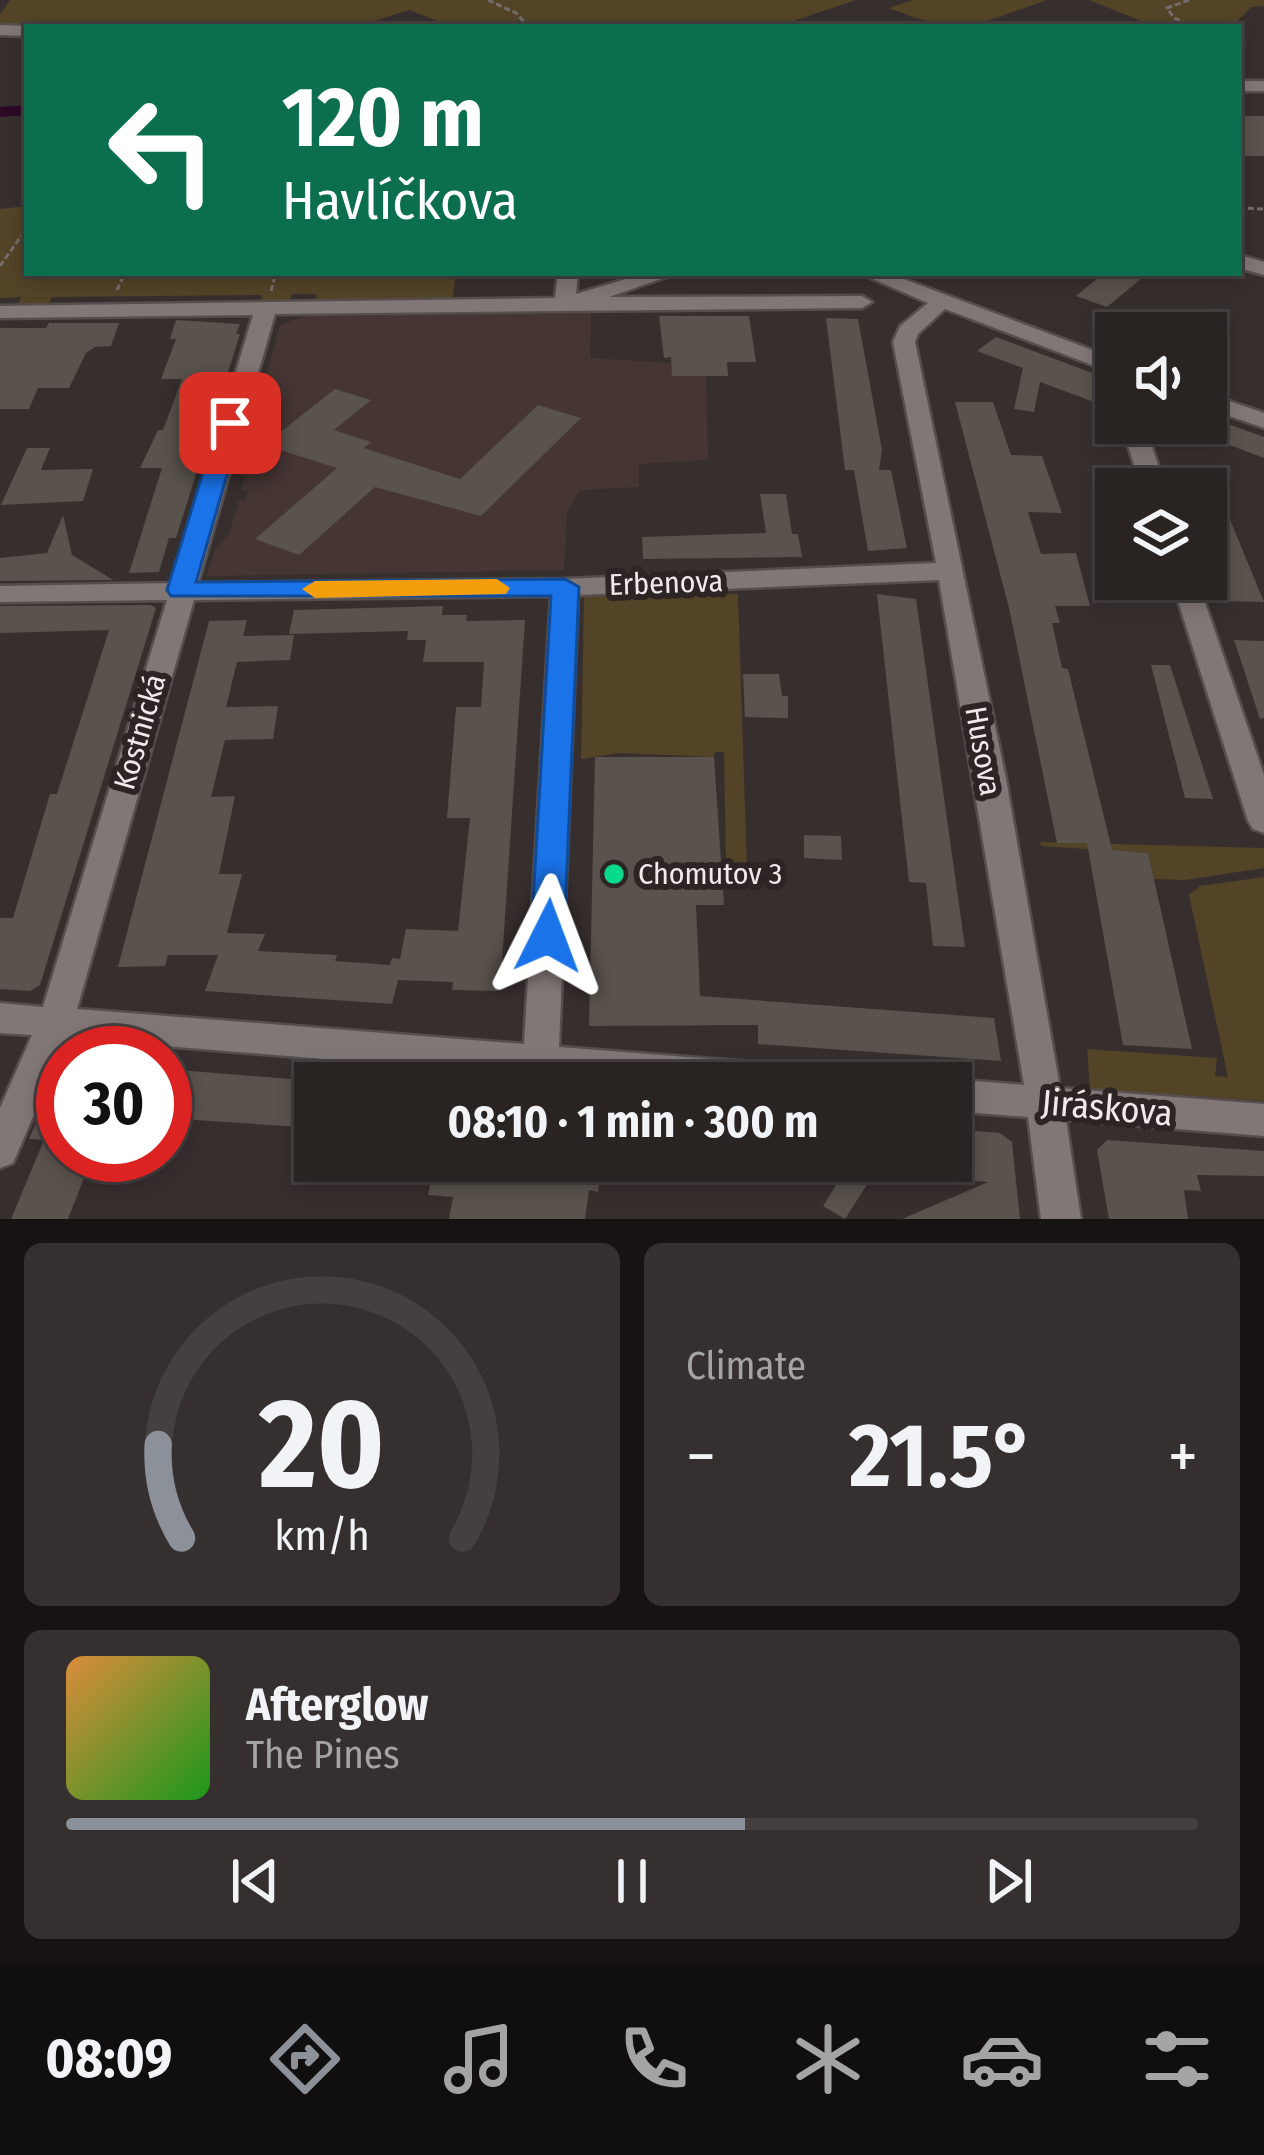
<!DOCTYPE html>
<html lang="en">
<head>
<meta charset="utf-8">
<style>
	:root { --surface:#292322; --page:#352f2f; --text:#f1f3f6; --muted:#a5a4a5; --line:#454040; --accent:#8c9099 }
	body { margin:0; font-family:"Fira Sans Condensed",sans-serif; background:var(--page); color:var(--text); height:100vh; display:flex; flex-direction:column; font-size:45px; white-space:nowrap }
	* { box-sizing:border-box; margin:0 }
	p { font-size:39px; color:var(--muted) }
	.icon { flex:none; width:66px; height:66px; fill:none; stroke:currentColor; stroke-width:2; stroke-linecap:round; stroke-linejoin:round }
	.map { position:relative; height:1219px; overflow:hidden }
	.side { display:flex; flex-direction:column; gap:24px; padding:24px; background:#171313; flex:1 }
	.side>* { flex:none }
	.banner { position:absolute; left:24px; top:24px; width:1218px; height:252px; border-radius:0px; box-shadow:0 6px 18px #0003,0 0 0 3px var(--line); background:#0b6e4f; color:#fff; overflow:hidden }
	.tools { position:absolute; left:1095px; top:312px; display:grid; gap:24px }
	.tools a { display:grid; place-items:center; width:132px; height:132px; border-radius:0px; background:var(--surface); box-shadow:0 6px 18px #0003,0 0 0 3px var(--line); font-size:60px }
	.speed { position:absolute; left:36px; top:1026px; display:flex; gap:24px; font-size:60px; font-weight:700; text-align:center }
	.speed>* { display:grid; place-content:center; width:156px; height:156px; border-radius:50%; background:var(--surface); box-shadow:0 6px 18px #0003,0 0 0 3px var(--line); line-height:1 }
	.speed .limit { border:18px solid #d22; background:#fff; color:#111 }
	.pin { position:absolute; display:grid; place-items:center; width:102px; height:102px; color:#fff; margin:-51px; border-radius:24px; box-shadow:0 6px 18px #0006 }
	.me { position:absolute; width:132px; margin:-66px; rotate:3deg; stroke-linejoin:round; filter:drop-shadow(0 0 9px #0008) }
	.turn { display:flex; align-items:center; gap:42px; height:252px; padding:0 60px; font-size:54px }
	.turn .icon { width:156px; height:156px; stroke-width:2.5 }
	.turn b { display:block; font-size:84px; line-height:102px }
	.big { font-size:90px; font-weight:700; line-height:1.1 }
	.side .tile { flex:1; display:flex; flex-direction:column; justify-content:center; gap:18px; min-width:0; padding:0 42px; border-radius:18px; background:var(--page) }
	.side .dial { align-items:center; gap:0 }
	.dial svg { height:312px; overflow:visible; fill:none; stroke:var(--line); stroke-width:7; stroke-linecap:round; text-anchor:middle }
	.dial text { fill:var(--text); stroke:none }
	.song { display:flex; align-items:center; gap:36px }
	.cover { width:144px; height:144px; border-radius:18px; background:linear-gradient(135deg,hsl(30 70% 55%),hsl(120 70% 35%)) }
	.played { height:12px; border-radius:6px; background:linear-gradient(90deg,var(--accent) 60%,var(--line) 60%) }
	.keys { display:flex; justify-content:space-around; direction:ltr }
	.heat { display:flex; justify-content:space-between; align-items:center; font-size:66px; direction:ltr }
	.side .tiles { flex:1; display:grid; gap:24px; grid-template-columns:1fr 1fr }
	.tile:last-child { grid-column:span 2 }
	.trip { position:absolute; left:294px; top:1062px; width:678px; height:120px; border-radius:0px; background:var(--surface); box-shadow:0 6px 18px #0003,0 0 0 3px var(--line); font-weight:700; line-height:120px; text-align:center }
	.dock { display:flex; height:192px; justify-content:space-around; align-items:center; background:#100e0e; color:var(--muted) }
	.dock .icon { width:84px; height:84px }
	.dock .selected { color:var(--accent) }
	.dock b { font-size:54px; color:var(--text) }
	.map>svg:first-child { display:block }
	.built { fill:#453634 }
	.green { fill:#534327 }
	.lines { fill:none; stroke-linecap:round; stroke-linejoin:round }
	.canal { fill:#2c0a26; fill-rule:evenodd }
	.building { fill:#59524d }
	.minor-casing { stroke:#554e4d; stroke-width:5 }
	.path { stroke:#746d6c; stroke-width:3; stroke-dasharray:6 3; stroke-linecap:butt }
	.minor { fill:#817776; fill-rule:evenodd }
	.route { fill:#1a73e8; stroke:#114b97; stroke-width:3 }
	.slow { fill:#f59e0b }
	.poi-dot { fill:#08d98b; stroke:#2d2524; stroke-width:4.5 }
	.labels { text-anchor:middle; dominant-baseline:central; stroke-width:12; stroke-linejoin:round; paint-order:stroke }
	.street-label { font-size:30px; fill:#f0ebea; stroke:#2d2524 }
	.poi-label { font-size:30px; fill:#f0ebea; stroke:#2d2524; text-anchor:start }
	.near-street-label { font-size:36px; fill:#f0ebea; stroke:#2d2524 }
</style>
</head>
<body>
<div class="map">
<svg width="1264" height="1219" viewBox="0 0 1264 1219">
	<rect width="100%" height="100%" fill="#372f2e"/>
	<path class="built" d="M591 313 590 358 706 365 708 460 639 464V487L580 490 567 512 564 570 207 576 215 549 229 534 239 501 246 500 248 491 241 490 244 479 238 460 245 436 250 435 280 325 304 316Z"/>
	<path class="green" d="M10 0H856L776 27H529L519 22 524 27H453L409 10 356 27 0 26V14Z
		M913 0H1047C973 25 965 38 889 8Z
		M1089 0H1264V6L1251 7 1232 27H1156Z
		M27 206V273H456L452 301 317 302 316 294H292L290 301H261L262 295 52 297 48 304H18L21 297 0 298V209Z
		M738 594 747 869H726L724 752H715L714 757 620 753 581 759 584 596Z
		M1040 842 1264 848V868L1185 880 1154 879 1148 853 1041 846Z
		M1264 877V1101L1090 1089 1087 1049 1217 1058 1215 1076 1228 1077 1189 895 1200 886Z"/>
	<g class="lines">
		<path class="canal" d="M27 105V115L0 117V107Z"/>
	</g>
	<path class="building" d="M1239 116H1264V156H1239Z
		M1104 273H1148L1107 307 1076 296Z
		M659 316H749L756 362H727L728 376H672L671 357 664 358Z
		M826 318 858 319 882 450 879 470H891L907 548 868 551 854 470H845Z
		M176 320 240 324 236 334H240L176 538H169L159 572 129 573 162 468H140L158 430H163L182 379H161L176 339H170Z
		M49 323H119L111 346 95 347 86 353 69 388H38L29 409H0V328H46Z
		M996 337 1103 377 1107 390 1094 402 1040 382 1034 412 1014 409 1023 368 977 351Z
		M335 389 371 400 334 430 371 442 364 448 460 479 538 405 581 418 481 516 375 487 299 555 255 539 337 468 264 445Z
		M955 402H993L1011 455 1042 456 1062 513 1028 512 1041 554 1076 553 1090 606H1055L1060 623H1052L1062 668 1068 669 1112 850 1148 853 1192 1049 1123 1045 1087 843H1057L1009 608Z
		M1206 416 1264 437V458L1206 436Z
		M27 448H50L41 470 93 469 83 501 1 505Z
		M760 494H786L792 534H798L802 557 643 559 642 537 766 533Z
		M1206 504 1224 505 1264 602 1224 601 1206 553Z
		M63 515 72 555 113 580 0 581V558L47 553Z
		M877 594 916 599 965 947 933 946 926 883 909 882Z
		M151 605 156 608 40 985 30 991 0 989V918H13L50 794H57L109 630 0 633V606Z
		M443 606 442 615H467L466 621 525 620 500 991 452 990 453 982 398 980 392 1004 205 991 218 955H168L165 966 118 967 209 621 247 620 243 636 294 635 290 660 237 662 226 707 278 706 273 739 225 740 211 797 235 796 219 874H242L227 933 265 934 258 951 337 955 335 961 390 965 392 958 400 959 406 929 458 931 470 818H447L456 707H481L484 662H423L426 640H407L408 631 289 634 294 610Z
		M1234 640 1264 641V718L1260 719Z
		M1151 665H1170L1213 799 1185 798Z
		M743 674H779L782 696H788V718L745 717Z
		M595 757H714L724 905H696L700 996 994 1018 1001 1061 758 1044V1025L589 1026Z
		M804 835 841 836 842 860 804 858Z
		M63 1059V1155H93L68 1219H11L44 1140 29 1139Z
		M165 1069 315 1081V1128L165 1118Z
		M951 1129 1000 1133 1012 1142 1020 1219H902L988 1182 951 1179Z
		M1107 1140 1264 1151V1176L1197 1175 1201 1191 1184 1190 1188 1219H1109L1097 1150Z
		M435 1161H602L598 1192 589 1190 585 1219H449L453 1197 428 1195Z
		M851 1161H882L845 1219 823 1206Z"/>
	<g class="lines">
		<g class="minor-casing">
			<path id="minor" d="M0 25 27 26 30 27 27 36 0 35Z
				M1239 81H1264V91H1239Z
				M1239 255 1264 262V275L1239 268Z
				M558 273H578L576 294 646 273H678L609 297 862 296 872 302 862 308 275 314 198 583 565 579 936 563 893 342 900 326 928 303 859 273H888L1116 359V374L945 309 918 334 915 342 1006 779 1060 1088 1264 1104V1136L1066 1120 1081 1219H1041L1028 1117 951 1111V1083H940L951 1079 1024 1085 939 580 578 595 559 1047 814 1067 827 1072 832 1083H619L67 1038 13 1163 0 1168V1108L32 1035 0 1033V1003L43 1007 167 600 0 602V586L172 583 253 315 0 318V306L555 298ZM551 596 524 1044 77 1009 194 600Z
				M1206 393 1264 413V428L1206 408Z
				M1136 427 1148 434 1166 489H1142L1124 434Z
				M1171 579H1197L1264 775V833L1253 829 1248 821Z"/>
		</g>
		<path class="path" d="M488 0 516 13 529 27
			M1189 0 1167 8 1174 18 1195 27
			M1239 42 1244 44 1239 56
			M1239 208 1264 209
			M0 266 27 228
			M117 290 125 273
			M271 291 276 273"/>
		<use href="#minor" class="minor"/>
	</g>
	<path class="route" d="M230 416 242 423 196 582 565 579 579 587 564 936 559 945 548 949 536 945 531 936 551 596H171L167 590 218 423Z"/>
	<path class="slow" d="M497 579 510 588 506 594 315 598 302 589 315 581Z"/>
	<circle class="poi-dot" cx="614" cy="874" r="12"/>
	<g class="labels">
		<g class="street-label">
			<text transform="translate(666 583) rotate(-2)">Erbenova</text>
			<text transform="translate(140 732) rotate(-74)">Kostnická</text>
			<text transform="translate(983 751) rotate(80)">Husova</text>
		</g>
		<g class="poi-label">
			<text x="638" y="874">Chomutov 3</text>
		</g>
		<g class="near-street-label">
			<text transform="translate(1107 1108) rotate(5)">Jiráskova</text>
		</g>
	</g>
</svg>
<div class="tools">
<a><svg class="icon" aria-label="sound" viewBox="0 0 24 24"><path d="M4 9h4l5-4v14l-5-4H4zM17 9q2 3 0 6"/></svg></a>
<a><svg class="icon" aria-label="layers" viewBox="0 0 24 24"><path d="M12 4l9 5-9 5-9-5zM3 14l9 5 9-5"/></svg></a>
</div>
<div class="speed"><div class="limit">30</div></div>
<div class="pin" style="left:230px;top:423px;background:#d93025"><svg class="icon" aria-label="arrive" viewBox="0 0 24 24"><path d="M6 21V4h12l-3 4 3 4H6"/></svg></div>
<svg class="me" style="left:548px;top:936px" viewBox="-20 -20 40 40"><path d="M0-17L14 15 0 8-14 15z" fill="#1a73e8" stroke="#fff" stroke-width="4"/></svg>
<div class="trip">08:10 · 1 min · 300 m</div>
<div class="banner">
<div class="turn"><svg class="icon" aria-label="left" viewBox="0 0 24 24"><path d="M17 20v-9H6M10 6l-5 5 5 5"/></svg><div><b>120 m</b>Havlíčkova</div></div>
</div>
</div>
<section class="side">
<div class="tiles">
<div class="tile dial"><svg viewBox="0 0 100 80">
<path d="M14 69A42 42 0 1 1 86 69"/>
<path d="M14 69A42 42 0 0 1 8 45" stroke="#8c9099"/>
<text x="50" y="56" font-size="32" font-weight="700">20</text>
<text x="50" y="72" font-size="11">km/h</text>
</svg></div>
<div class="tile"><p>Climate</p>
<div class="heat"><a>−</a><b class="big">21.5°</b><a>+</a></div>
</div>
<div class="tile">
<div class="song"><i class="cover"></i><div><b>Afterglow</b><p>The Pines</p></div></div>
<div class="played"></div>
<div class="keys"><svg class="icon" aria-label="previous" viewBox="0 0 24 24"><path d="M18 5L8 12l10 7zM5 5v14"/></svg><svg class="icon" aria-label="pause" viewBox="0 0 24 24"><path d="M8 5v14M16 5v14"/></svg><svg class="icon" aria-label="next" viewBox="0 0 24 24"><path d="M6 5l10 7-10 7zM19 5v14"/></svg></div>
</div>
</div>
</section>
<nav class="dock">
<b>08:09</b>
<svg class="icon selected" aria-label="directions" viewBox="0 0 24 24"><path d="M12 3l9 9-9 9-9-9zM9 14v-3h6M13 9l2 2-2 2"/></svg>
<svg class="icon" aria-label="music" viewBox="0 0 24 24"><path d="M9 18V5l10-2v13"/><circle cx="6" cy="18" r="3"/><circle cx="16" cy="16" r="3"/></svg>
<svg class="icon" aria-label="phone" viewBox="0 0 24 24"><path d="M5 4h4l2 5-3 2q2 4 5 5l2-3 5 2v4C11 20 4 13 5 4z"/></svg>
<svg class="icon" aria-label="climate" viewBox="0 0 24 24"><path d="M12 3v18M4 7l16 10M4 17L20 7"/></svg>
<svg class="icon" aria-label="car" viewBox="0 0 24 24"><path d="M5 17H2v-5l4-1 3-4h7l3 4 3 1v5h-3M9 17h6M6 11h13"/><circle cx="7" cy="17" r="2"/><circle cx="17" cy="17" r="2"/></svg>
<svg class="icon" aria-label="filters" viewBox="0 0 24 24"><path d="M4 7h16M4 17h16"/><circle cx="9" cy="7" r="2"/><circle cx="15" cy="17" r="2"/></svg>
</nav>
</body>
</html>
